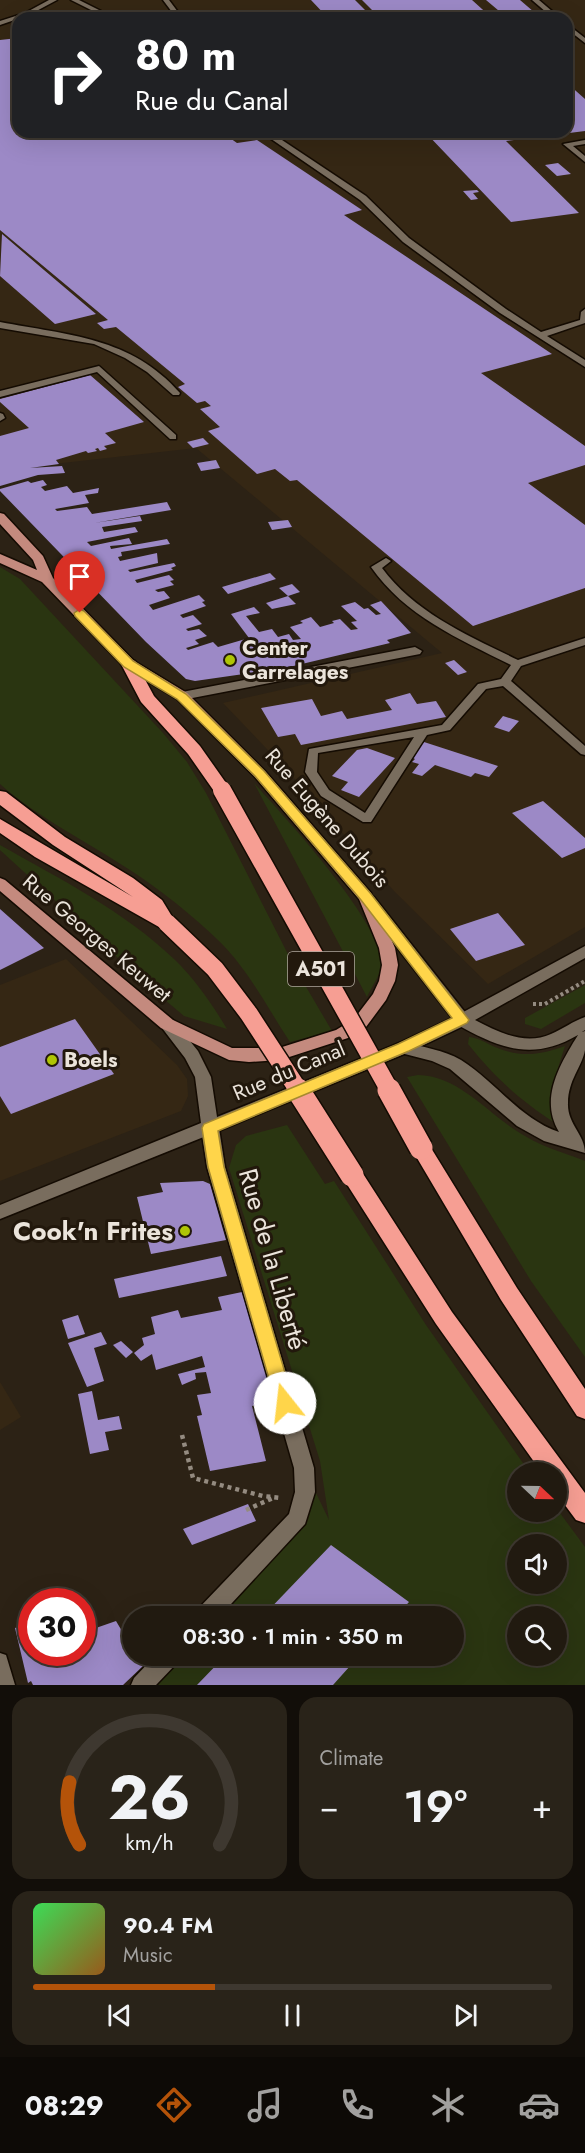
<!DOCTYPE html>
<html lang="en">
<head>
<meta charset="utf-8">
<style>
	:root { --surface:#211a10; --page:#292319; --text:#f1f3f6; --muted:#a2a19f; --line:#3e3830; --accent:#b45309 }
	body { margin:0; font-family:Jost,sans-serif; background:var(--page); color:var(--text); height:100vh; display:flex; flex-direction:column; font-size:22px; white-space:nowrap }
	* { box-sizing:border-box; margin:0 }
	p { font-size:20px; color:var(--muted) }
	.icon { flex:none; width:33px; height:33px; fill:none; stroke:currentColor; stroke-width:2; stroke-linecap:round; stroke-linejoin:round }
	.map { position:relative; height:1685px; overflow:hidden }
	.details { display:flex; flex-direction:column; gap:12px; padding:12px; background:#120e09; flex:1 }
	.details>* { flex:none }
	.guide { position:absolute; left:12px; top:12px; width:561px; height:126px; border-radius:18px; box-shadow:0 6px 24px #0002,0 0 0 2px var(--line); background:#202124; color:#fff; overflow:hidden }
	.needle { width:39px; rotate:112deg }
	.buttons { position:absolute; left:507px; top:1462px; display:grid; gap:12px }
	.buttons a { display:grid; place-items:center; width:60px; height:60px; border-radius:50%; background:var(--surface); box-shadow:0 6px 24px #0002,0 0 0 2px var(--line); font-size:30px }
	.speed { position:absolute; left:18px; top:1588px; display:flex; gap:12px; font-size:30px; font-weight:700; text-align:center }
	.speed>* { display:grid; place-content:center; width:78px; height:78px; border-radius:50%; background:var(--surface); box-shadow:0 6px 24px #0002,0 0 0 2px var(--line); line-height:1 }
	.speed .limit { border:9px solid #d22; background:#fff; color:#111 }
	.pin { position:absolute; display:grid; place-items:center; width:51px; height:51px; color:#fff; margin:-62px -26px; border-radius:50% 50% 50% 0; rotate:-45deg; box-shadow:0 0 6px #0007 }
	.pin .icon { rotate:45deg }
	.me { position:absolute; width:66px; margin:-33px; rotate:344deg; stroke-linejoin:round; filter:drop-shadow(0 0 4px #0008) }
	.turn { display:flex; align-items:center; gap:21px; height:126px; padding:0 24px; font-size:27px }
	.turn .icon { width:78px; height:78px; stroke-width:2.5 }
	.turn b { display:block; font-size:42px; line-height:51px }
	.big { font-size:45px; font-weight:600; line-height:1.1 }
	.details .widget { flex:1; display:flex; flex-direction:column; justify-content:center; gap:9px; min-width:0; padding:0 21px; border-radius:18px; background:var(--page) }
	.details .dial { align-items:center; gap:0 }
	.dial svg { height:156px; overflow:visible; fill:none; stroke:var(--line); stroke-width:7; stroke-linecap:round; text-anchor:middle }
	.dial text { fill:var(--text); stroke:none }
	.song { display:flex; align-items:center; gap:18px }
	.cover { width:72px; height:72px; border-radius:9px; background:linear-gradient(135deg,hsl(130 70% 55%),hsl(30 70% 35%)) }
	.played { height:6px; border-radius:3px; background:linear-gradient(90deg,var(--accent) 35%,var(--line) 35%) }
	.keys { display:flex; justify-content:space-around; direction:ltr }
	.heat { display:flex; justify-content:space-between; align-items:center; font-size:33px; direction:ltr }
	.details .tiles { flex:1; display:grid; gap:12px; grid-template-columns:1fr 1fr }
	.widget:last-child { grid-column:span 2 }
	.trip { position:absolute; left:122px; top:1606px; width:342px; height:60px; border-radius:30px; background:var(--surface); box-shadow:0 6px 24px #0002,0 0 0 2px var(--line); font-weight:600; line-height:60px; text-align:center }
	.menu { display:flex; height:96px; justify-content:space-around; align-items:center; background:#0d0a06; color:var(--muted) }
	.menu .icon { width:42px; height:42px }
	.menu .on { color:var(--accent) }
	.menu b { font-size:27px; color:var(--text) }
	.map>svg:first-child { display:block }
	.built { fill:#352714; fill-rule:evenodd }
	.green { fill:#2a3511; fill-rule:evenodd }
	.building { fill:#9c89c6 }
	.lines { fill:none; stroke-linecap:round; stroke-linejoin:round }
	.service-casing { stroke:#140b02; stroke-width:3 }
	.minor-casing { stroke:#140b02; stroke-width:3 }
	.tertiary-casing { stroke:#140b02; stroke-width:3 }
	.primary-casing { stroke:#140b02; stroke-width:3 }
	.motorway-casing { stroke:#140b02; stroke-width:3 }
	.path-far1 { stroke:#948b80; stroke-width:4; stroke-dasharray:3 3; stroke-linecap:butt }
	.path { stroke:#948b80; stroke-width:4.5; stroke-dasharray:4 4; stroke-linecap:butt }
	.service { fill:#796d5e; fill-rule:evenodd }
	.minor { fill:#796d5e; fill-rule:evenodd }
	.tertiary { fill:#796d5e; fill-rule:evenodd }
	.primary { fill:#c48a7e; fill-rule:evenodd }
	.motorway { fill:#f69e93; fill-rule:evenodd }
	.motorway-bridge-far1-casing { stroke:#140b02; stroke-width:21; stroke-linecap:butt }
	.motorway-bridge-casing { stroke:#140b02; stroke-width:26; stroke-linecap:butt }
	.motorway-bridge-far1 { stroke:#f69e93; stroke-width:18 }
	.motorway-bridge { stroke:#f69e93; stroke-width:23 }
	.route { fill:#ffd54a; stroke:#a68a30; stroke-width:1.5 }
	.poi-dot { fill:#afc505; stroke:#22180c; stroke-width:2 }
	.labels { text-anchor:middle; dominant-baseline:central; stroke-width:6; stroke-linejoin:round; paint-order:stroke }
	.shield { fill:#22180c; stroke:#afa79d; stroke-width:1.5 }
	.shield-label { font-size:20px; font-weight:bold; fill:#ebe4db }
	.poi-label { font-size:21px; font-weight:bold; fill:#ebe4db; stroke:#22180c; text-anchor:start }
	.street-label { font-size:21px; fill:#ebe4db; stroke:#22180c }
	.near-poi-label { font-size:26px; font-weight:bold; fill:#ebe4db; stroke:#22180c; text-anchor:end }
	.near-street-label { font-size:26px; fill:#ebe4db; stroke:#22180c }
</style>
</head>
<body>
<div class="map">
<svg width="585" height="1685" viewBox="0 0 585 1685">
	<rect width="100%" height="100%" fill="#2c2215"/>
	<path class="built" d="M0 0H585V927L488 984 394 891 286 769 223 703 442 653 196 448 18 468 0 473ZM18 18H567V132H18Z
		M66 959 177 1065 187 1079 188 1096 181 1111 0 1181V985Z
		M0 1382 21 1417 0 1430Z"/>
	<path class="green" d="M0 567 20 579 163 733 187 762 206 793 295 968 332 1031 290 1042C268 1009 248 969 219 941 192 915 161 890 130 870 86 841 40 819 0 784Z
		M254 783C281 813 389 929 381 968 379 977 371 988 367 997Z
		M0 845C60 879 124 911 174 959 195 979 212 1004 227 1029L184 1016 152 989 0 850Z
		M585 985V1003L541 1029 525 1024V1018Z
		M469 1037C479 1038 486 1043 495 1047 521 1058 540 1055 565 1046L551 1090V1103L558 1125C520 1100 497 1080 468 1044Z
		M418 1075C461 1076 489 1116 525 1136 543 1147 565 1153 585 1161V1357L531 1281 407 1077Z
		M287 1125 325 1184 334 1181 426 1325 530 1473H518V1512H556L557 1509 585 1547V1685H142L169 1656H453V1617H205L298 1518 304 1468 329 1520 320 1461 229 1168 236 1145 246 1136ZM518 1545H556V1584H518ZM518 1617H556V1656H518Z"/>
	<path class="building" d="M311 0H355L373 18H328Z
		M362 0H472L492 18H380Z
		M486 0H520L541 18H498L505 16Z
		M18 38V132H242L227 136 237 143 257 140 362 210 344 215 552 354 481 373 585 446V465L528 483 585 525V588L473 626 297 480 290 481 275 469 257 474 208 431 220 427 200 409 211 406 205 401 197 403 178 387 185 384 116 327 104 329 97 323 108 320 0 230V40Z
		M567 83 585 99V131L506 141 579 213 511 222 425 132H567Z
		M558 163 571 174 557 176 545 165Z
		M477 190 479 192 473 193 478 199 471 200 463 191Z
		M2 234 44 270 96 314 55 324 0 276Z
		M90 375 144 422 105 433 116 443 104 446 107 449 100 451 98 448 95 449 97 451 88 453 86 451 56 460 59 464 30 468 62 466 65 473 38 475 0 486V436L29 428 0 402V399Z
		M203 438 209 444 193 448 187 442Z
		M216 460 220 468 201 471 197 463Z
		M43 480 47 485 41 487 45 491 67 486 73 493 99 488 98 493 85 495 89 503 55 509 57 511 87 507 92 514 167 502 171 510 94 523 140 516 142 521 102 527 104 532 135 527 138 532 87 542 91 546 129 538 132 544 110 546 111 549 167 539 170 544 121 552 122 556 118 557 120 561 157 553 158 563 128 570 130 572 174 563 176 566 171 568 173 570 135 580 137 583 169 575 174 580 170 581 174 585 155 590 158 592 164 591 170 598 149 605 153 610 199 595 205 601 202 602 206 606 180 615 183 618 193 615 202 624 186 629 188 631 199 629 207 636 195 640 199 644 186 648 188 650 213 642 218 647 249 638 231 614 254 607 260 613 246 616 259 632 272 629 278 637 289 634 293 640 301 639 290 627 303 623 300 621 311 617 320 627 334 623 332 621 340 619 351 630 358 629 351 622 357 621 341 606 355 602 364 609 368 608 376 615 381 614 370 605 381 601 411 633 387 640 390 643 285 668 195 681 186 679 146 642 0 491V489L28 481 31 483Z
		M288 520 292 527 272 530 268 522Z
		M270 573 276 579 228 594 222 587Z
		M292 584 300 592 288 596 279 588Z
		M288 596 296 604 272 609 266 603Z
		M454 660 467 672 458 675 445 663Z
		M410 693 417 704 436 701 446 717 301 745 295 734 278 737 261 708 312 699 321 716 342 711 347 719 392 710 385 700Z
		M503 716 519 721 509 732 494 727Z
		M424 742 498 766 489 777 475 773 471 777 435 765 422 776 412 773 419 764 412 762 415 759 411 757Z
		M367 748 395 758 359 797 341 790 348 782 332 776 357 750Z
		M543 801 585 838V848L562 858 512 813Z
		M0 909 44 948 0 970Z
		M498 913 525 945 476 961 450 929Z
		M75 1019 114 1074 11 1114 0 1096V1047Z
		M203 1181 210 1184 226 1240 151 1254 137 1197 163 1192 160 1183Z
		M221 1256 227 1276 119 1298 114 1279Z
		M242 1292 274 1401 252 1406 266 1461 210 1471 197 1416 202 1415 197 1395 211 1393 206 1372 195 1373 196 1379 182 1385 178 1374 205 1367 202 1356 156 1370 152 1354 141 1361 134 1353 144 1345 142 1338 155 1334 151 1317 178 1310 181 1318 222 1310 218 1297Z
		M78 1315 85 1334 68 1339 62 1320Z
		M101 1332 107 1344 94 1348 104 1381 87 1387 68 1343Z
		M121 1341 133 1352 126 1358 113 1345Z
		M92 1391 98 1420 119 1416 122 1429 105 1432 109 1450 90 1454 78 1394Z
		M248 1504 256 1521 192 1545 183 1529Z
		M331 1545 409 1602 395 1617H262Z
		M88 1614 93 1629 116 1621 132 1648V1656H136L143 1666 123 1685H33L31 1681 28 1683 15 1628 32 1622V1653H82V1615Z
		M225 1656H359L333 1685H197Z"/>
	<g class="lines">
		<g class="service-casing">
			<path id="service" d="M49 0H57L29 15 0 25V21L25 13Z
				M71 0H79L115 18H107Z
				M163 0H169L178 12 179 18H173L172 12Z
				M532 0H539L560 18H553Z
				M567 24 585 38V43L567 29Z
				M261 132H270L366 196 409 238 506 309 541 332 580 320 581 312 585 309V323L547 336 585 360V367L500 313 403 242 360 200Z
				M585 140V144L573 146 585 156V162L563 144Z
				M0 322C68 335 131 337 180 393L179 395H173L147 372 125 358 94 344 0 328Z
				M99 366 176 435V439H170L97 372 0 397V391Z
				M0 413 3 414 5 418 0 421Z
				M386 558 391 561 382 568C415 613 469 636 518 660L585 638V645L521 666 511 681 585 746V755L581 754 503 686 486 689 450 730 427 735 371 822H363L321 796 305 772 309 749 442 725 478 684 501 679 511 665C459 639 405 616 371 567ZM414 737 365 813 329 790 317 772 318 753Z
				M0 1653 6 1655 15 1685H0Z"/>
		</g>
		<g class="minor-casing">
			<path id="minor" d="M415 647 422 651 420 654 182 700 175 696 182 692Z
				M585 946V958L475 1020C498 1032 525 1046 551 1034 563 1029 573 1021 585 1017V1030L582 1032 585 1031C585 1037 585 1044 585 1050 582 1067 568 1080 568 1103 567 1124 585 1134 585 1153L544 1141 517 1126 450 1069 432 1061 397 1052 395 1048 397 1044 403 1042C423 1047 444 1050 461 1060 496 1082 519 1118 559 1132 539 1099 560 1064 578 1035 532 1062 499 1048 456 1024L454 1020 456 1016Z
				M210 1122 216 1124 219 1128 225 1167 314 1468 315 1492 305 1524 219 1617H194L197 1610 289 1514 295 1492 294 1468 207 1167 201 1128 204 1124Z
				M155 1656H180L177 1663 156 1685H131L134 1678Z"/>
		</g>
		<g class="tertiary-casing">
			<path id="tertiary" d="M369 896 374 897 468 1016 470 1020 468 1024 409 1052 216 1132 0 1219V1205L201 1123 195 1077 185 1058 159 1024 161 1020H173L198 1051 211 1077 217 1117 397 1044 452 1018 364 905 361 901 364 897Z"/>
		</g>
		<g class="primary-casing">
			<path id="primary" d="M0 513 4 514 43 556 53 578 134 661 187 693 265 771 371 893 395 948 398 965 395 981 386 1000 366 1027 348 1038 280 1060 249 1062 229 1060 161 1028 0 891V878L5 880 173 1020 232 1048H279L336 1030 354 1019 373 994 379 981 382 965 379 948 359 899 255 777 177 699 124 667 42 582 0 563V554L37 570 33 560 0 524Z"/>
		</g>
		<g class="motorway-casing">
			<path id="motorway" d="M129 659 135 661 154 696 200 746 231 790 228 794H216L188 754 141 702 121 664Z
				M0 791 6 792 65 837 133 878 162 900 176 923 174 927 167 929 159 927 35 857 0 833V819L133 897 53 845 0 805Z
				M421 1140 428 1143 517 1288 585 1389V1419L577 1416 501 1300 414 1153 410 1148 414 1143Z
				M352 1167 360 1169 452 1312 585 1493V1523L576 1520 556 1493V1473H542L436 1324 341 1175 344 1169Z"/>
		</g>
		<path class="path-far1" d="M533 1004H545L585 981"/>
		<path class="path" d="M182 1435 193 1478 263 1496 281 1498
			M246 1510 273 1498"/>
		<use href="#service" class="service"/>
		<use href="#minor" class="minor"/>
		<use href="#tertiary" class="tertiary"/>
		<use href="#primary" class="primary"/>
		<use href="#motorway" class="motorway"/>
		<g class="motorway-bridge-far1-casing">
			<path id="motorway-bridge-far1" d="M222 790 390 1091
				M167 923 215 969 249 1014 299 1091"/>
		</g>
		<g class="motorway-bridge-casing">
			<path id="motorway-bridge" d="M298 1090 352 1175
				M389 1090 421 1148"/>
		</g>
		<use href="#motorway-bridge-far1" class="motorway-bridge-far1"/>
		<use href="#motorway-bridge" class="motorway-bridge"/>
	</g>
	<path class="route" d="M80 609 84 611 133 661 186 694 264 771 371 894 469 1020 467 1023 409 1051 218 1131 224 1167 294 1403 292 1409 285 1411 279 1409 276 1403 208 1167 202 1128 204 1124 398 1044 452 1018 361 900 255 776 177 699 124 667 75 616 74 613Z"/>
	<g class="poi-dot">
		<circle cx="230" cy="660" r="6"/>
		<circle cx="52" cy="1060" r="6"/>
		<circle cx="185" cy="1231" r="6"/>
	</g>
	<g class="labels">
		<rect class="shield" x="288" y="952" width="66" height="34" rx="4.5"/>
		<g class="shield-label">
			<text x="321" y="969">A501</text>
		</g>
		<g class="poi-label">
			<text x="242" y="648">Center<tspan x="242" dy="24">Carrelages</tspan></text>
			<text x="64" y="1060">Boels</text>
		</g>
		<g class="street-label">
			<text transform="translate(327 818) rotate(49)">Rue Eugène Dubois</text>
			<text transform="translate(97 938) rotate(40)">Rue Georges Keuwet</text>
			<text transform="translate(289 1071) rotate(-23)">Rue du Canal</text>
		</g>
		<g class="near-poi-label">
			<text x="173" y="1231">Cook'n Frites</text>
		</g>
		<g class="near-street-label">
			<text transform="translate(273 1259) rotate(74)">Rue de la Liberté</text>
		</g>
	</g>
</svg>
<div class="buttons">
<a><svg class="needle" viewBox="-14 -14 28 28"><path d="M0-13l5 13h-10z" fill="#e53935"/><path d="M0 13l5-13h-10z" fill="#a2a19f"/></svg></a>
<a><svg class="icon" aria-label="sound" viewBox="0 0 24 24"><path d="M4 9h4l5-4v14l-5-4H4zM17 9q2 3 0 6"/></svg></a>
<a><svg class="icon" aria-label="search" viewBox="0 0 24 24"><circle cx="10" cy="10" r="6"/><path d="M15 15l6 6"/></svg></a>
</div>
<div class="speed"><div class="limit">30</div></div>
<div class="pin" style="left:80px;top:613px;background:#d93025"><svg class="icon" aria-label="arrive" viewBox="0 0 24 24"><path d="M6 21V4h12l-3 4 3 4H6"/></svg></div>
<svg class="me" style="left:285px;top:1403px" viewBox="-20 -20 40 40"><circle r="19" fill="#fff"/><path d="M0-13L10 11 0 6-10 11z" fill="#ffd54a"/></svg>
<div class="trip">08:30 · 1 min · 350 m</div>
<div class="guide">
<div class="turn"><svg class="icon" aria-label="right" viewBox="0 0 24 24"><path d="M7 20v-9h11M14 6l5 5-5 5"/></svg><div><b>80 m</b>Rue du Canal</div></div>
</div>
</div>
<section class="details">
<div class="tiles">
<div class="widget dial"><svg viewBox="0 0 100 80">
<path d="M14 69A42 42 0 1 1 86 69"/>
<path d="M14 69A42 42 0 0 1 9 37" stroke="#b45309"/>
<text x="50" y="56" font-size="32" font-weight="700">26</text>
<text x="50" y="72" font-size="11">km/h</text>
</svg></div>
<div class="widget"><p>Climate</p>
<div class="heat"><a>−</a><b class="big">19°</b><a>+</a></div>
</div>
<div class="widget">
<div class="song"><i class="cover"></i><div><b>90.4 FM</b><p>Music</p></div></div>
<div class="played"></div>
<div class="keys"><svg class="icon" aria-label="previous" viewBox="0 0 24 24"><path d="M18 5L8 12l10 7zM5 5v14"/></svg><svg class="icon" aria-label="pause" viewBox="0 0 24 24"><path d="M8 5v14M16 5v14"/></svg><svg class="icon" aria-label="next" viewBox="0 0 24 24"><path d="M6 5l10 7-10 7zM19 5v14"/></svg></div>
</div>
</div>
</section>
<nav class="menu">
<b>08:29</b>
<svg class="icon on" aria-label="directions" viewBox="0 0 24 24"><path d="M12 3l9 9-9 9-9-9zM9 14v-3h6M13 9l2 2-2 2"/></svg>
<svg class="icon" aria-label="music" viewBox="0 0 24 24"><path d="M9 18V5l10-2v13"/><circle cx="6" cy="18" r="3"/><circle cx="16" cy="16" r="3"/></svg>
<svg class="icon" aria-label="phone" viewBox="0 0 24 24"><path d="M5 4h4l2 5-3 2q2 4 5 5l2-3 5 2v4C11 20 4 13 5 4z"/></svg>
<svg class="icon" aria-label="climate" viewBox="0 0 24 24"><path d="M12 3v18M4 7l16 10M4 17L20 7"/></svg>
<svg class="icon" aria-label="car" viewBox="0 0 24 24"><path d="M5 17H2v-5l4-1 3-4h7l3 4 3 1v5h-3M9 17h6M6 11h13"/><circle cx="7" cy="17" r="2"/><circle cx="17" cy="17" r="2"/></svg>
</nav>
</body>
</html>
